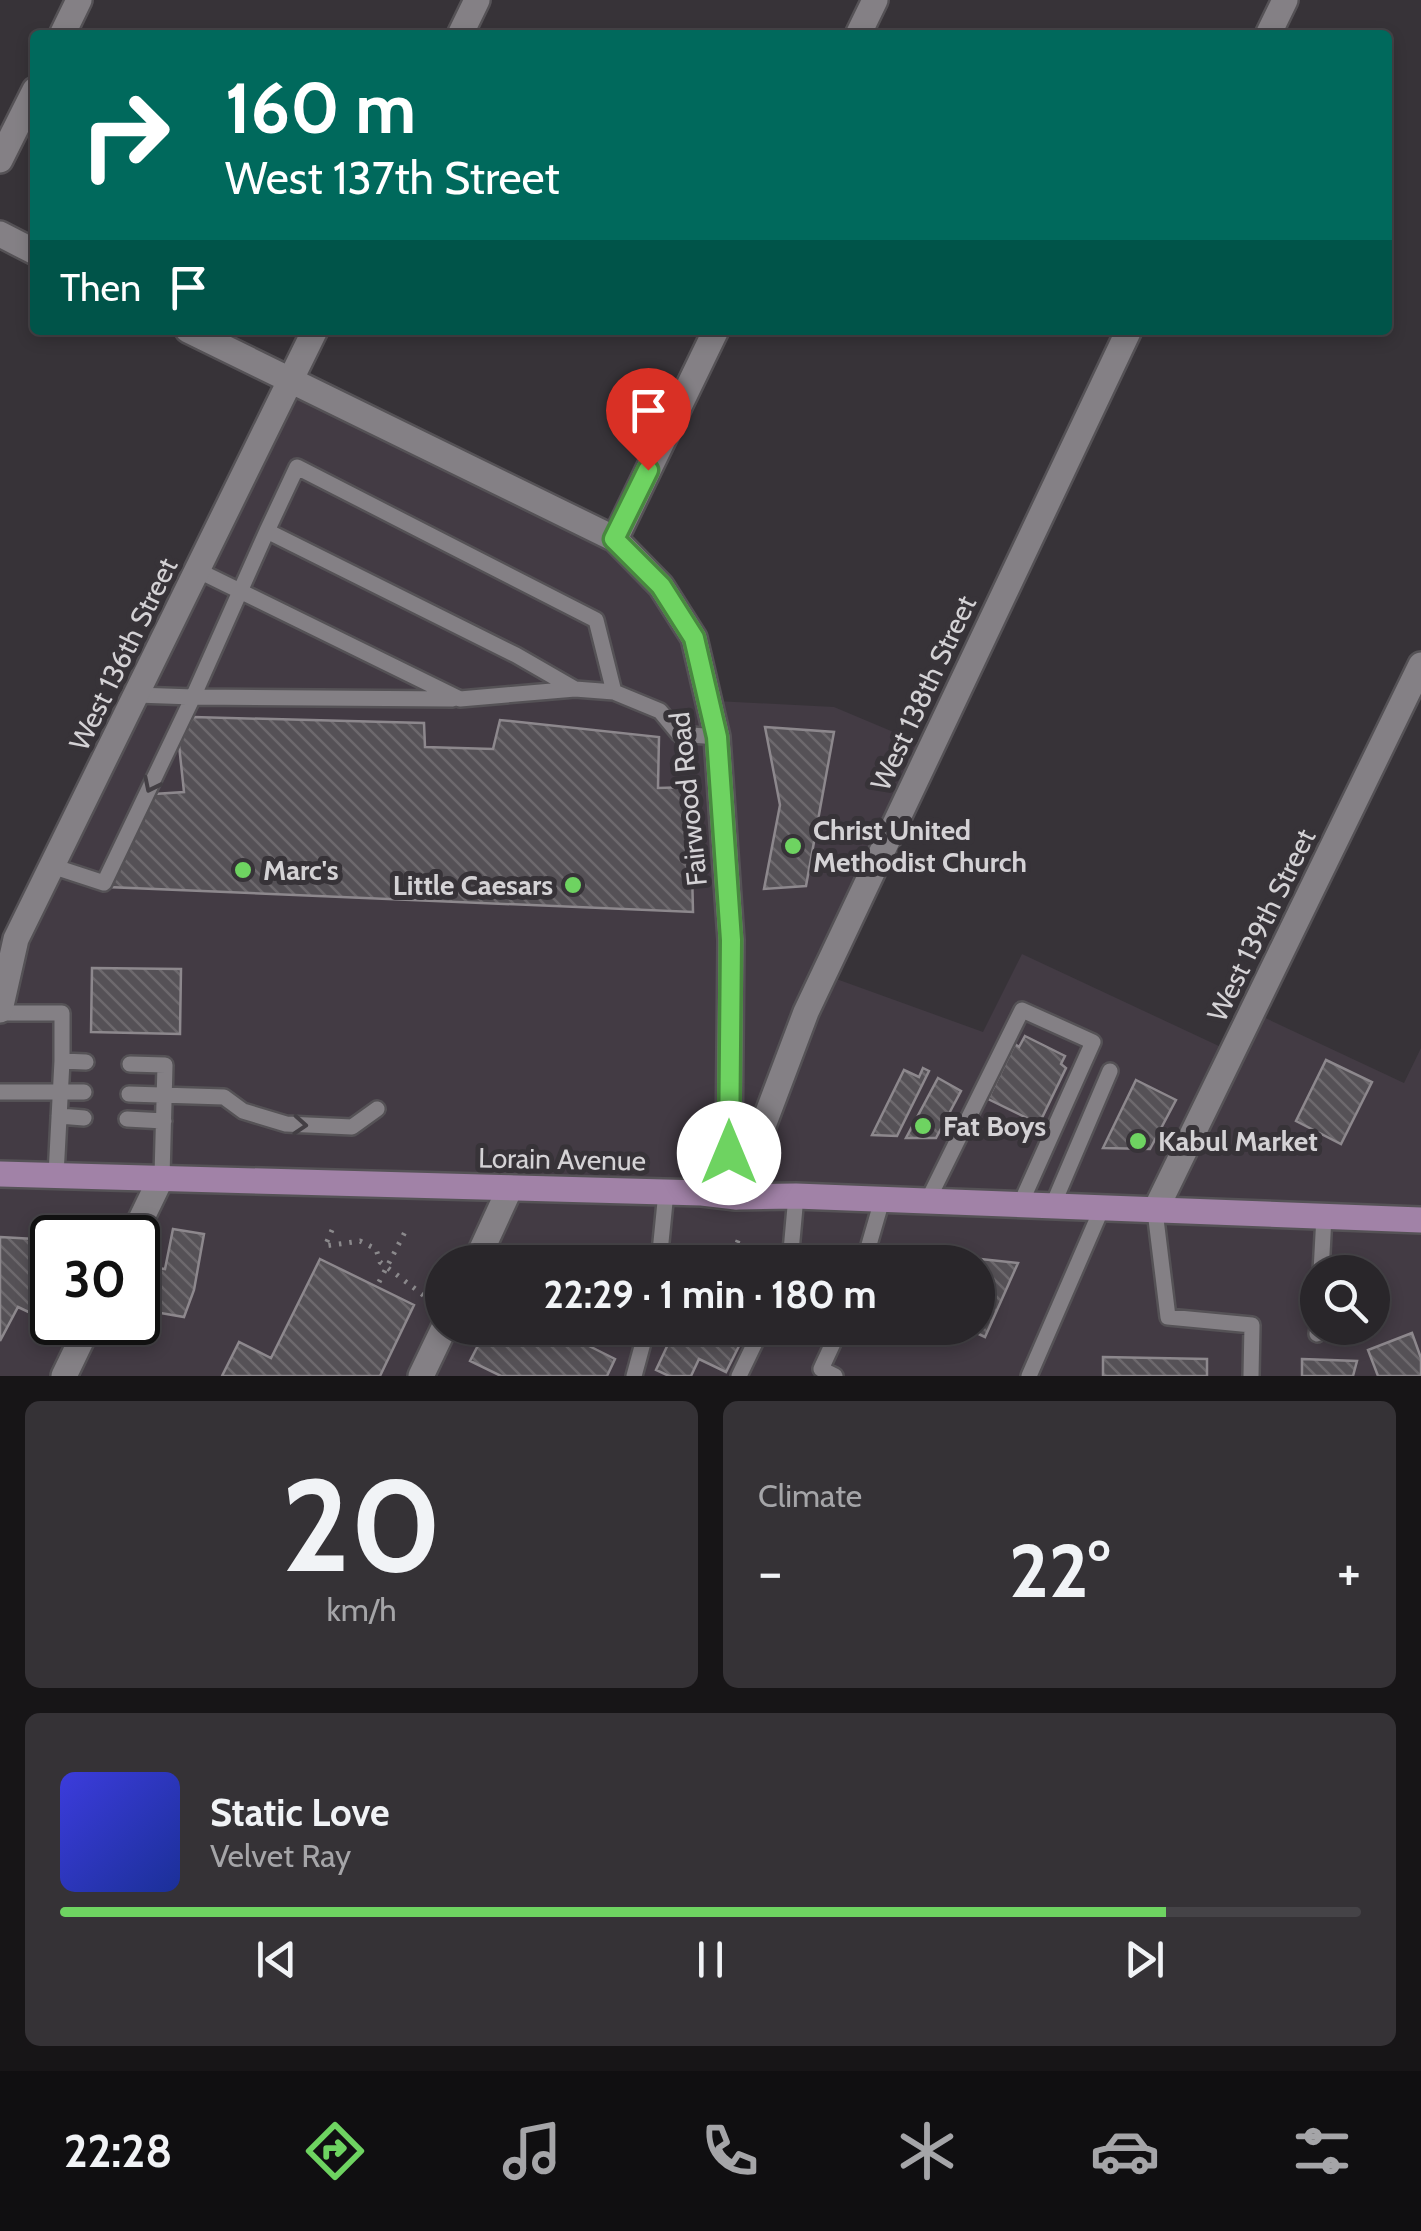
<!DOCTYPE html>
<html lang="en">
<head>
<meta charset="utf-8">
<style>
	:root { --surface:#29262a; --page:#353236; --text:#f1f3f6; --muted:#a5a5a8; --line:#454347; --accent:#6ed361 }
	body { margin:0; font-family:Cabin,sans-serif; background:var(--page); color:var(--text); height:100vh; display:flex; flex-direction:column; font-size:38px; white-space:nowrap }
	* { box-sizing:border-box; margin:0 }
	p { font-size:32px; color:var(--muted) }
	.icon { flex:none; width:55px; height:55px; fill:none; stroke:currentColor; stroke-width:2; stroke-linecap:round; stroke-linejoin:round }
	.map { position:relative; height:1376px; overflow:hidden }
	.sheet { display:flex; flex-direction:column; gap:25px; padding:25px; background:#171517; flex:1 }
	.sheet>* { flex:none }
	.top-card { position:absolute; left:30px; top:30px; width:1362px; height:305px; border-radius:10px; box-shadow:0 5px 15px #0003,0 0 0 2px var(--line); background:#00695c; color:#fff; overflow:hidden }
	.tools { position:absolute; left:1300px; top:1255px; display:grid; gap:20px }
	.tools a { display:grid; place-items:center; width:90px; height:90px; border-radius:50%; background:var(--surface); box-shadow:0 5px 15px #0003,0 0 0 2px var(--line); font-size:50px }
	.speed { position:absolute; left:30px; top:1215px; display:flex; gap:20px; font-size:50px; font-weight:700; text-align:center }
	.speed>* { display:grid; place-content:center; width:130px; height:130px; border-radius:50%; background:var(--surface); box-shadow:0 5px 15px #0003,0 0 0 2px var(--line); line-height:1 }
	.speed .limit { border:5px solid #111; border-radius:15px; background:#fff; color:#111 }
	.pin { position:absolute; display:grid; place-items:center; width:85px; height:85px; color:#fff; margin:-102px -42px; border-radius:50% 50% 50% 0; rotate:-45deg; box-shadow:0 0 10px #0007 }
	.pin .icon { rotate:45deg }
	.me { position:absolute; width:110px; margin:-55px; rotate:0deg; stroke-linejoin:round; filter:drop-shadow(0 0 8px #0008) }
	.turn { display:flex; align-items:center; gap:35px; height:210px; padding:0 30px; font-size:45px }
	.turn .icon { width:130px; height:130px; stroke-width:2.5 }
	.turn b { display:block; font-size:70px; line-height:85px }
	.then { display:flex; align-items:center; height:95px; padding:0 30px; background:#0003; gap:20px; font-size:38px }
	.big { font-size:75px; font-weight:700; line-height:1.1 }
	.sheet .tile { flex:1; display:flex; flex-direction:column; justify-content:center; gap:15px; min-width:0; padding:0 35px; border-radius:15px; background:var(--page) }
	.sheet .dial { align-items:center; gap:0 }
	.dial b { font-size:130px; line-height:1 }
	.song { display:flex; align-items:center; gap:30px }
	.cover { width:120px; height:120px; border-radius:15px; background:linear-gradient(135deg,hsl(240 70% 55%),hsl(230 70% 35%)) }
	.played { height:10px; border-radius:5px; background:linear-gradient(90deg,var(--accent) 85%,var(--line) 85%) }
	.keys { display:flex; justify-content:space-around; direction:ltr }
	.heat { display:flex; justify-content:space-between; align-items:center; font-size:55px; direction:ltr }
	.sheet .tiles { flex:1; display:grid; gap:25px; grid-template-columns:1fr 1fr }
	.tile:last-child { grid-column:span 2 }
	.trip { position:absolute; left:425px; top:1245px; width:570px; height:100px; border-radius:50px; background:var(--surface); box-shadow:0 5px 15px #0003,0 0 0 2px var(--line); font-weight:700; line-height:100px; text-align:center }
	.dock { display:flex; height:160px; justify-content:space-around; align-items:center; background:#100f11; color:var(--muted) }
	.dock .icon { width:70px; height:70px }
	.dock .current { color:var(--accent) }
	.dock b { font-size:45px; color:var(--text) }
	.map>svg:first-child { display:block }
	.built { fill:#433b44; fill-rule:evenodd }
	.building { fill:url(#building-back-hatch); stroke:#8d888d; stroke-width:2.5 }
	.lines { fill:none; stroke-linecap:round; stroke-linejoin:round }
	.service-casing { stroke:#555256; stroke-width:20 }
	.minor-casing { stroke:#555256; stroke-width:30 }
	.primary-casing { stroke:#555256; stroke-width:30 }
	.path { stroke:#8b898c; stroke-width:5; stroke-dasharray:2.5 8; stroke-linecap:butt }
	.service { stroke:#848085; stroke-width:15 }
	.minor { stroke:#848085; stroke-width:25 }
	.primary { stroke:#a182a7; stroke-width:25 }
	.oneway { stroke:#433f44 }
	.route-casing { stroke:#48893f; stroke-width:25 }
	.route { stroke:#6ed361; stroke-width:18 }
	.poi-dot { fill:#6ed361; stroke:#373338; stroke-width:4 }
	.labels { text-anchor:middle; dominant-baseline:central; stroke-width:10; stroke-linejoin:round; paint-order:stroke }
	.street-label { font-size:28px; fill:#d4d2d5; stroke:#373338 }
	.poi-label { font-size:28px; font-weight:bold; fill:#d4d2d5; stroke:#373338; text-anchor:start }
</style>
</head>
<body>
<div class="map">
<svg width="1421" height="1376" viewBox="0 0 1421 1376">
	<defs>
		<pattern id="building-back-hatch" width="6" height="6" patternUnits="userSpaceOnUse" patternTransform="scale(2.5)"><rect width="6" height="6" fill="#555156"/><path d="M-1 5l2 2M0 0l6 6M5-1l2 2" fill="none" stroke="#6d696d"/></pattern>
	</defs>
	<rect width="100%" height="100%" fill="#373338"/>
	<path class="built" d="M295 396 606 549 653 592 686 641 697 700 834 707 922 744 817 972 983 1032 1022 954 1221 1047 1242 1007 1404 1083 1421 1048V1376H0V970L27 934ZM52 1238H138V1322H52ZM442 1262H978V1328H442ZM1318 1272H1372V1328H1318Z"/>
	<path class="building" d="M193 717 424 723 425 747 493 749 500 720 659 737 658 788 690 787 693 912 108 887 154 794 184 792 179 745Z
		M765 727 834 732 806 886 764 889 780 805Z
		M92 968 181 969 180 1034 91 1032Z
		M1025 1036 1065 1056 1061 1064 1066 1068 1039 1124 988 1099 1015 1044 1019 1047Z
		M1326 1060 1372 1082 1341 1144 1296 1121Z
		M923 1068 929 1071 897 1136 872 1135 904 1070 919 1077Z
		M938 1078 961 1091 936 1138H906Z
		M1136 1080 1176 1100 1150 1149 1103 1148Z
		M173 1229 204 1234 194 1290 184 1317 149 1311 157 1268 165 1269Z
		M0 1237 52 1240V1322H57L56 1325 18 1307 0 1341Z
		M934 1254 1018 1263 985 1337 966 1328H978V1262H930Z
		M320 1259 414 1305 380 1376H222L239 1342 271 1358Z
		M487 1328H553L615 1359 607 1376H501L470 1361Z
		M654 1328H748L726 1372 699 1359 691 1376H669L656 1370 670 1340 652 1332Z
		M1412 1333 1421 1358V1376H1378L1368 1350Z
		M1103 1357 1207 1359V1376H1103Z
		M1302 1359 1357 1361 1353 1376H1302Z"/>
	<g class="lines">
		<g class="service-casing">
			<path id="service" d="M267 531 193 697 453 699
				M197 570 460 699 575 689 614 692 660 711 679 734 717 737
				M575 689 516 655 267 531 297 467 596 620 614 692
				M52 866 104 883 193 697 137 695
				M0 1013H62V1061
				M130 1064 165 1065 162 1176
				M0 1092H84
				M129 1094 224 1097 243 1111 286 1124 352 1127 377 1109
				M59 1116 84 1118
				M127 1119 164 1121
				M56 1175 62 1061 86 1062
				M927 1202 1022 1010 1093 1042 1020 1205
				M1052 1207 1110 1071
				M1155 1211 1168 1317 1252 1325 1251 1376
				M659 1262 666 1192
				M790 1262 796 1196
				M864 1262 882 1200
				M1321 1272 1324 1216
				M1317 1334 1318 1328
				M634 1376 647 1328
				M739 1376 762 1328
				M835 1376 821 1369 840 1328
				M1029 1376 1102 1208"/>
		</g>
		<g class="minor-casing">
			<path id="minor" d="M62 35 79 0
				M460 35 477 0
				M858 35 875 0
				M1268 35 1285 0
				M0 160 35 90
				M0 234 35 252
				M188 330 615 539 661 586 694 638 717 737 731 940 729 1153 736 1197
				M615 539 716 330
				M0 1010 16 939 315 330
				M738 1192 806 1012 1129 330
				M1155 1211 1421 665
				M132 1238 162 1176
				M476 1262 510 1188
				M64 1376 90 1322
				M421 1376 444 1328"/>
		</g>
		<g class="primary-casing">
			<path id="primary" d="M0 1174 702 1193 736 1197 796 1196 1421 1220"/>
		</g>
		<path class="path" d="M332 1230 325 1246 360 1241 376 1249 380 1262 431 1301
			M729 1262 740 1236
			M379 1282 405 1232"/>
		<use href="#service" class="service"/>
		<use href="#minor" class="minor"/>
		<use href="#primary" class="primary"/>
	</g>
	<defs><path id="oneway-chevron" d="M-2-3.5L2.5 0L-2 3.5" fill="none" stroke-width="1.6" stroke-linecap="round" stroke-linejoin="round" transform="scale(2.5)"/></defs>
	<g class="oneway">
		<use href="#oneway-chevron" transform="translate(151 785) rotate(116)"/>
		<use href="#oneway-chevron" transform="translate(300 1125) rotate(4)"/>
	</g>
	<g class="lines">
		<g class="route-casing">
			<path id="route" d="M648 470 614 539 661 586 694 638 717 737 731 940 729 1153"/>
		</g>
		<use href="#route" class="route"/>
	</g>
	<g class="poi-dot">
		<circle cx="793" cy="846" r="10"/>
		<circle cx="243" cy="870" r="10"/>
		<circle cx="573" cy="885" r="10"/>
		<circle cx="923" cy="1126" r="10"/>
		<circle cx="1138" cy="1141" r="10"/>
	</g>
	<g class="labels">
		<g class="street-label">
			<text transform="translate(123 654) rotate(-64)">West 136th Street</text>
			<text transform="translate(923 693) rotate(-65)">West 138th Street</text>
			<text transform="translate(688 799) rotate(-96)">Fairwood Road</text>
			<text transform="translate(1261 925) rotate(-64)">West 139th Street</text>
			<text transform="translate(562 1159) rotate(1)">Lorain Avenue</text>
		</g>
		<g class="poi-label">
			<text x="813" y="830">Christ United<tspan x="813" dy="32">Methodist Church</tspan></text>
			<text x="263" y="870">Marc's</text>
			<text x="553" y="885" text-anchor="end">Little Caesars</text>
			<text x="943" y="1126">Fat Boys</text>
			<text x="1158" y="1141">Kabul Market</text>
		</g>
	</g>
</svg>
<div class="tools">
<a><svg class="icon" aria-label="search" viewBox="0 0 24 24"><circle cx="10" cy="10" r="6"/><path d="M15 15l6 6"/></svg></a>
</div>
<div class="speed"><div class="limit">30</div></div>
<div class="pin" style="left:648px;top:470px;background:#d93025"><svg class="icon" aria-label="arrive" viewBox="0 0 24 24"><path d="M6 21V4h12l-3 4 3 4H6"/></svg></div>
<svg class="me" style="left:729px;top:1153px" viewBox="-20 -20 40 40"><circle r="19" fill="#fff"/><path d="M0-13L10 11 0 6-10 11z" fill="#6ed361"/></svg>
<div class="trip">22:29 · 1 min · 180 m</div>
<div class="top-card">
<div class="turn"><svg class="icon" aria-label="right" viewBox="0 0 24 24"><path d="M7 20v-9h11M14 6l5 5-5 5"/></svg><div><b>160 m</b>West 137th Street</div></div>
<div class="then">Then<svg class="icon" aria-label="arrive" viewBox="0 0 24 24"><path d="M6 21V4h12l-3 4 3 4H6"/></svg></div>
</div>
</div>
<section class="sheet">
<div class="tiles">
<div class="tile dial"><b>20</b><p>km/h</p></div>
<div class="tile"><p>Climate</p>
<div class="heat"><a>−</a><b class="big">22°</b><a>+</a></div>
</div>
<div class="tile">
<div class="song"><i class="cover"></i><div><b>Static Love</b><p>Velvet Ray</p></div></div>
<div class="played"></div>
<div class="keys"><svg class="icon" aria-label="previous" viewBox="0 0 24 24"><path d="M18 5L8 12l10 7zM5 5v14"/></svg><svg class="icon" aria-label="pause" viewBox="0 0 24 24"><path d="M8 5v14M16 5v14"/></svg><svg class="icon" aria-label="next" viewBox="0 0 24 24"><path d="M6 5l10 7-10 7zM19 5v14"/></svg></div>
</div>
</div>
</section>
<nav class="dock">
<b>22:28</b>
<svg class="icon current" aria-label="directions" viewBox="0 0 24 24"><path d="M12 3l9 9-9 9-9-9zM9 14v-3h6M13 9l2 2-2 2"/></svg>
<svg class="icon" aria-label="music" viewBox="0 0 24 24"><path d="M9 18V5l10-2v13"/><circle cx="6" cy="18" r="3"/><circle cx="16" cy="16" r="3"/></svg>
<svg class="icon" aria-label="phone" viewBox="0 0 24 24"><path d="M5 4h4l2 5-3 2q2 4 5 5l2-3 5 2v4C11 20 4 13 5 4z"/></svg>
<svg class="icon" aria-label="climate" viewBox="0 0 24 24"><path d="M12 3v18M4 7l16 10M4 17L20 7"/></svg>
<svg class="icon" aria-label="car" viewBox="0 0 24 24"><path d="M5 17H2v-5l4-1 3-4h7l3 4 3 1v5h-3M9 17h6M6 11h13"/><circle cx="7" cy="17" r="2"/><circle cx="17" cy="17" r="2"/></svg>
<svg class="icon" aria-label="filters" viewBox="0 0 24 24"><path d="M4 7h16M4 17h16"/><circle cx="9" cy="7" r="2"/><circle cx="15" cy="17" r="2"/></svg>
</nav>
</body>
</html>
